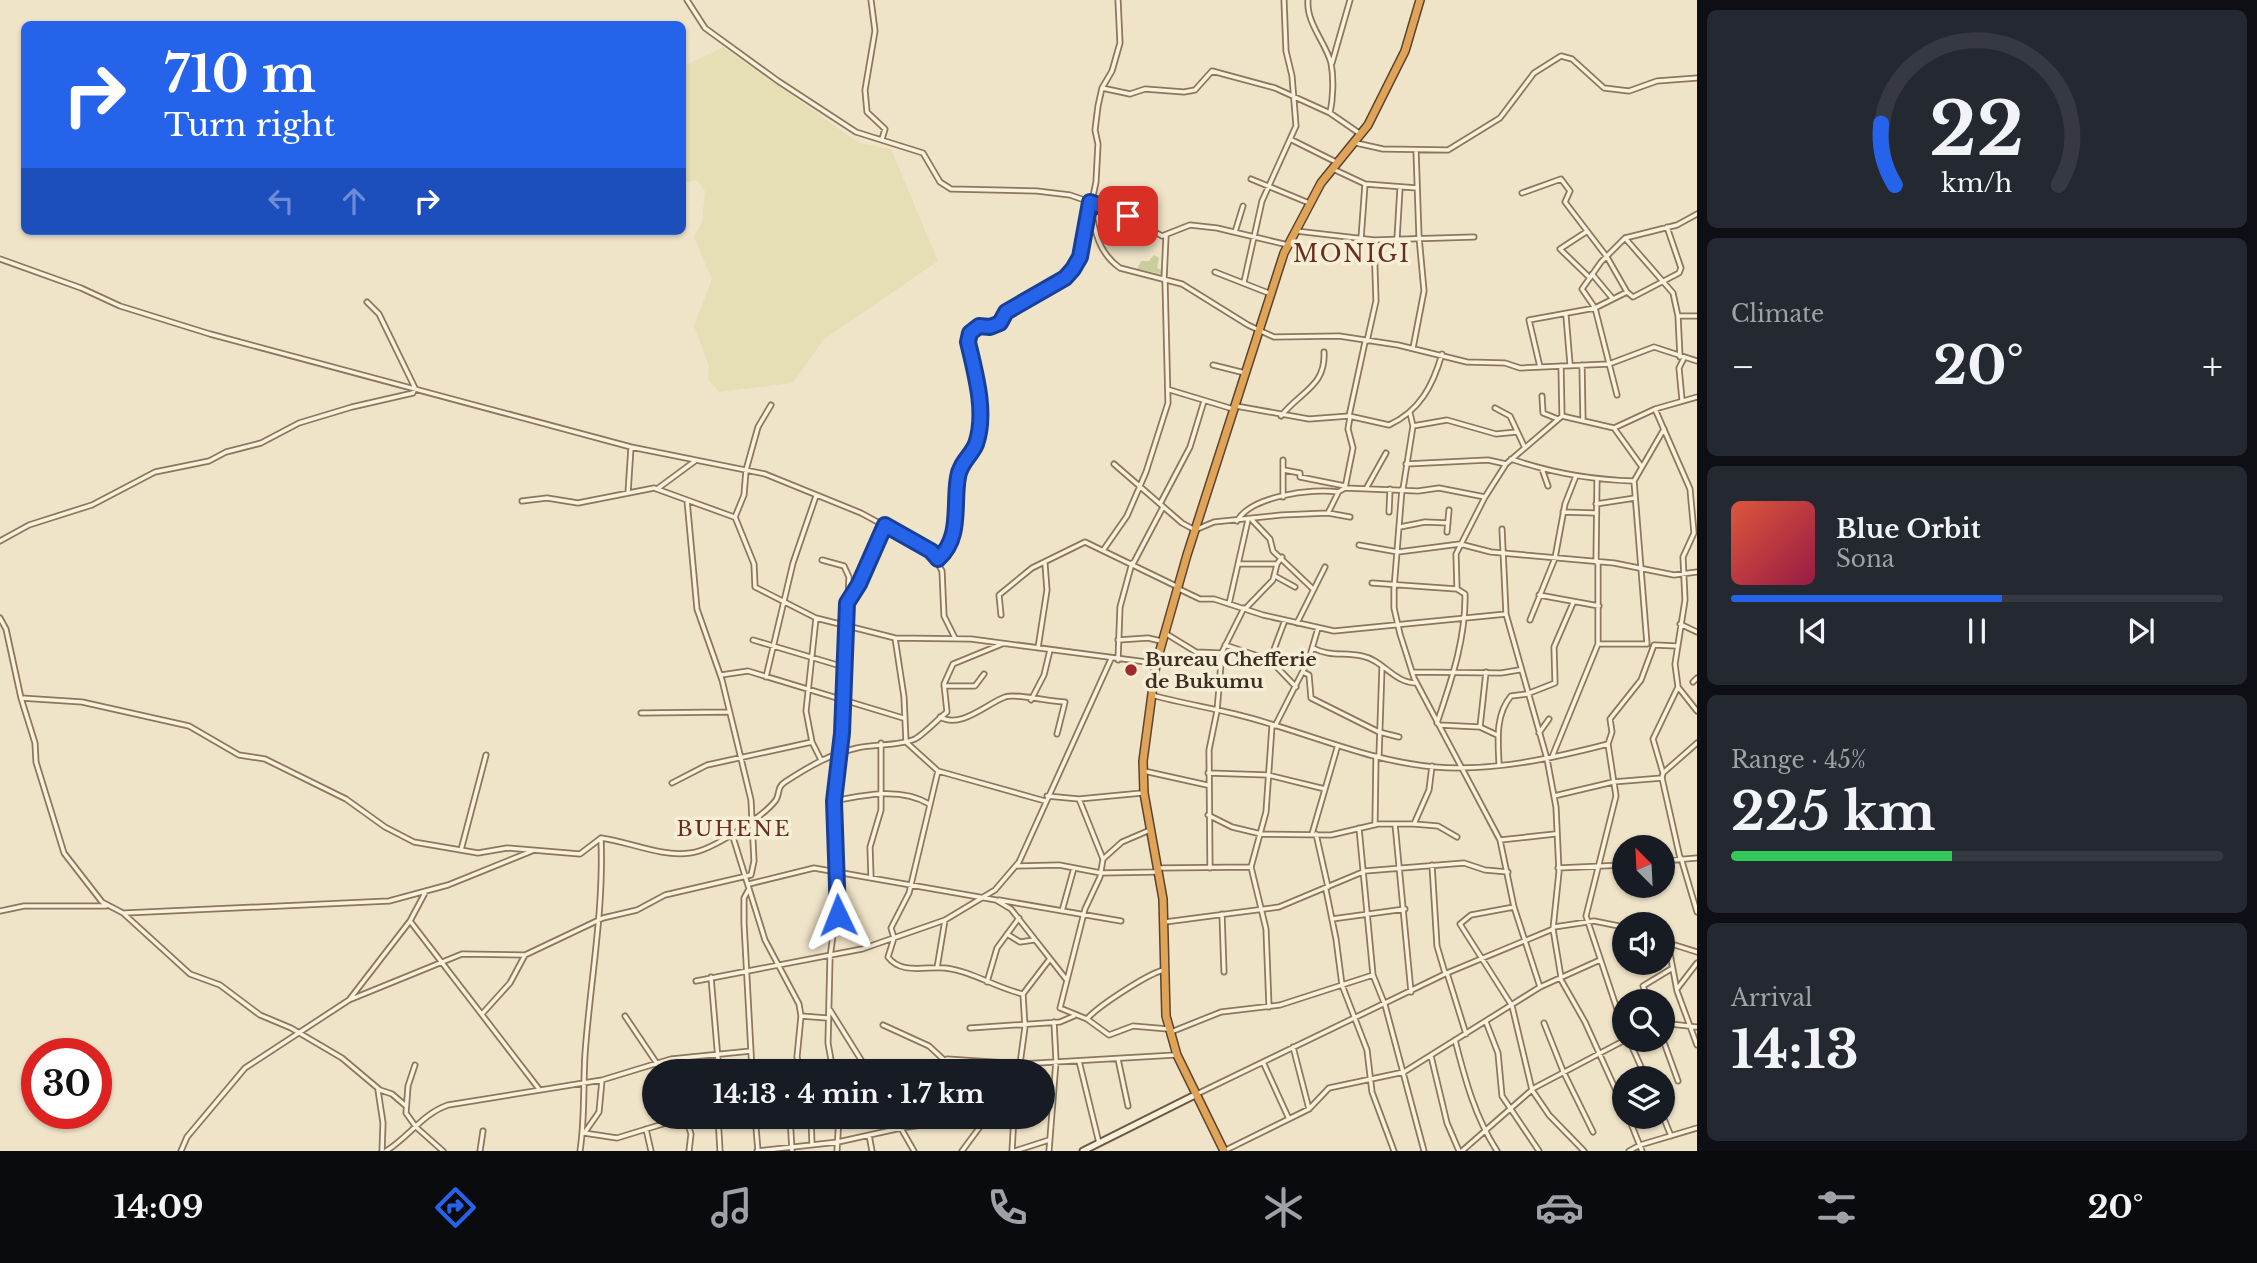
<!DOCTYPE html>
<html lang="en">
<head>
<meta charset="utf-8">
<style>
	:root { --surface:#171b24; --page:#242831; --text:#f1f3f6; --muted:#9ea1a6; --line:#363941; --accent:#2563eb }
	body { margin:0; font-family:"Libre Baskerville",serif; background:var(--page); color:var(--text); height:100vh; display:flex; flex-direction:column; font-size:26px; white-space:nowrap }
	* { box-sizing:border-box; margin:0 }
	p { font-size:23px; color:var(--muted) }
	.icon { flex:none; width:38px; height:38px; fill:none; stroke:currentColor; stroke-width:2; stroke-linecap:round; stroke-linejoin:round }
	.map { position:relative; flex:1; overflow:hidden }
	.panel { display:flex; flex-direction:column; gap:10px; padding:10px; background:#0d0f14; width:560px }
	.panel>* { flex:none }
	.banner { position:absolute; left:21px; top:21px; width:665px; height:214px; border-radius:10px; box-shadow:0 2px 5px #0004; background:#2563eb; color:#fff; overflow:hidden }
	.needle { width:46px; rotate:336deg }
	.tools { position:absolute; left:1612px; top:835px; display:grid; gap:14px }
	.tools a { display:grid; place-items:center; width:63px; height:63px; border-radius:50%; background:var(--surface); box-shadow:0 2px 5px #0004; font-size:35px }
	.speed { position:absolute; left:21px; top:1038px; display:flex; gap:14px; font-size:35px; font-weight:700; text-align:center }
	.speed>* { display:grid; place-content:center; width:91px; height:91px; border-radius:50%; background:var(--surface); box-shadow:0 2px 5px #0004; line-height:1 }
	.speed .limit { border:10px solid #d22; background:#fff; color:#111 }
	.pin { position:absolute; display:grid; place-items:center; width:60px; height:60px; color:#fff; margin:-30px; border-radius:14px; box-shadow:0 4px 10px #0006 }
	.me { position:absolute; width:77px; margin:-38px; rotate:358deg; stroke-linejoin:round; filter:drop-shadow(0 0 5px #0008) }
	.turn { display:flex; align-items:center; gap:24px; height:147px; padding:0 28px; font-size:32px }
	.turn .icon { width:91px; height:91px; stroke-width:2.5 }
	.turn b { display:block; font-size:49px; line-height:60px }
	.lanes { display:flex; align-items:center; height:66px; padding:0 28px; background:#0003; justify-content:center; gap:35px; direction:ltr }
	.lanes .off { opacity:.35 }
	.big { font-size:52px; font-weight:700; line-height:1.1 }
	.panel .widget { flex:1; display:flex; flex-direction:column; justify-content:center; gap:10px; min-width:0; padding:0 24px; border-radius:10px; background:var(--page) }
	.panel .dial { align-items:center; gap:0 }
	.dial svg { height:182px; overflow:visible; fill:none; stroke:var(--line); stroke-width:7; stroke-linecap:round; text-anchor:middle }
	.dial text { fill:var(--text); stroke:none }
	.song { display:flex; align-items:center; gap:21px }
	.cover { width:84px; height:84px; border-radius:10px; background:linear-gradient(135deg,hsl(10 70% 55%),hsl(340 70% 35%)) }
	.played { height:7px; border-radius:4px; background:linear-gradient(90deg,var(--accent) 55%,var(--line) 55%) }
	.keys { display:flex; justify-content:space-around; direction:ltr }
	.heat { display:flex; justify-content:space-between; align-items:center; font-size:38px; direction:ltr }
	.charge { height:10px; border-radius:5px; background:linear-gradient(90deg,#34c759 45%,var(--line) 0) }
	.trip { position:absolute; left:642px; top:1059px; width:413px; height:70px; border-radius:35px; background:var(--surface); box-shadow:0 2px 5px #0004; font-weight:700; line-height:70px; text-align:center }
	.tab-bar { display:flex; height:112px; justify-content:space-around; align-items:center; background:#090b0e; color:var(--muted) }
	.tab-bar .icon { width:49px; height:49px }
	.tab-bar .current { color:var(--accent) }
	.tab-bar b { font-size:32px; color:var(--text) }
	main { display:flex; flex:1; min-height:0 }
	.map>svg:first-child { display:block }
	.farmland { fill:#e6deb5 }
	.green { fill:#c9cf9b }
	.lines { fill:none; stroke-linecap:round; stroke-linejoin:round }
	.street-casing { stroke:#8d765c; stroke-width:7 }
	.secondary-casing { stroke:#6f573f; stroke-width:9 }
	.highway-casing { stroke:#5b4430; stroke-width:10 }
	.street { stroke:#faf1dc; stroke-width:3.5 }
	.secondary { stroke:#faf1dc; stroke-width:5 }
	.highway { stroke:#e0a458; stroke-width:7 }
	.route-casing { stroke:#184099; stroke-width:18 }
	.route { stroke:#2563eb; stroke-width:12 }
	.poi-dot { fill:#9e2a2b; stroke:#f7eed8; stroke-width:2.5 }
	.labels { text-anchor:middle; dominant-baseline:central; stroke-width:7; stroke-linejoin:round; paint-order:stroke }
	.poi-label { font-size:19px; font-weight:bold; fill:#3d2e20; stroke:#f7eed8; text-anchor:start }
	.neighbourhood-label { font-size:21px; letter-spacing:2px; fill:#6b2e1e; stroke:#f7eed8 }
	.quarter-label { font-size:23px; letter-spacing:2px; fill:#6b2e1e; stroke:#f7eed8 }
</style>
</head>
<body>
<main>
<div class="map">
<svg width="1697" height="1151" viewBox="0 0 1697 1151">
	<rect width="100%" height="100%" fill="#f0e4c8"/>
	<path class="farmland" d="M723 47 859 143 891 149 938 261 823 340 793 383 719 392 708 379 709 366 694 326 712 279 694 237 702 222 705 191 697 180 683 183 682 67Z"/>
	<path class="green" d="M1154 255 1159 258 1157 268 1162 270 1161 274 1137 269 1141 261H1149Z"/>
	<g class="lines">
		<g class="street-casing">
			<path id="street" d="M687 0 705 28 778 81 856 132 923 153 940 182 951 189 1037 191 1070 195 1090 202C1094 228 1097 252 1120 268L1182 284 1248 325 1274 337 1339 336 1398 345 1467 362 1505 363 1520 368 1609 364 1654 347 1697 361
				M871 0 875 31 865 90 867 112 885 129 882 139
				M1308 0C1306 23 1326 43 1331 63 1334 78 1333 99 1330 113L1359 133
				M1332 63 1350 0
				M1102 88 1130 94 1145 89 1184 92 1195 90 1212 71 1275 88 1330 113
				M1292 140 1336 162
				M1356 143 1383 149 1448 150 1500 118 1534 73 1561 56 1572 59 1604 88 1629 91 1657 81 1697 78
				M1333 169 1365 184 1417 188
				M1251 179 1309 203
				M1522 193 1561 179 1570 191 1565 202 1607 257 1627 292
				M1090 202 1116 210 1162 236 1190 225 1217 228 1288 245
				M1296 231 1374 240 1474 237
				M1235 232 1243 206
				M1586 232 1560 249 1590 278
				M1625 238 1673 293 1678 316
				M1361 239 1365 184
				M1397 239 1400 188
				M0 259 81 288 120 306 210 334 631 447 765 474 861 513 931 551 942 571 944 616 955 638
				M1215 272 1271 294
				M1592 274 1613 299
				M1164 280 1166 236
				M1244 282 1262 201 1296 126 1292 76 1286 51 1284 0
				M1566 316 1570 364
				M1367 341 1376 301 1374 240
				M1413 348 1424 291 1419 237 1416 150
				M1680 357 1678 316H1697
				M1213 365 1245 373
				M1582 365 1583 421
				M1561 366 1562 416
				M1540 367 1529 320 1595 308 1582 289 1601 262 1625 238 1677 225 1697 214
				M1170 390 1233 409
				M1617 395 1595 308 1627 292 1633 297 1679 273 1681 268 1667 227
				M1542 396 1543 413 1558 419
				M1682 400 1679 368 1684 358
				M771 405 758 427 746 470 744 495 735 517 754 564 755 587 816 618 895 638 971 639 1154 663
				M1236 406 1309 419 1349 416 1389 425C1420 411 1433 385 1442 354
				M1495 408 1510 416 1525 448
				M1655 409 1690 489 1694 533 1683 557 1685 600 1675 664 1678 687 1697 711
				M1281 416C1301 391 1326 386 1324 352
				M1349 416 1365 342
				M1413 426 1447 420 1496 434 1517 432
				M1614 428 1642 467
				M1511 459C1552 473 1591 480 1634 481
				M1114 464 1182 523 1195 530 1214 522 1281 515 1328 513 1350 517
				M1406 464 1488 460 1506 464
				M1542 469 1548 486
				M1284 470 1300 473V477L1345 486
				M1367 487 1386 453
				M1345 488 1418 491 1439 488 1485 497 1506 464 1562 416 1614 428 1655 409 1697 397
				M657 489 695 461
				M1402 489 1394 589V608L1400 634 1414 678 1500 840 1514 907 1540 987
				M1403 489 1413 426 1410 413
				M628 493 631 447
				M1283 497V460
				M687 500 734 517
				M1160 504 1190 447 1204 401
				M1596 504 1635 498
				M1389 512 1390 489
				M1563 512 1595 513
				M1328 513 1338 493
				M1252 520 1270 539 1273 551 1313 589
				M1237 521C1251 496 1312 488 1338 492L1345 488 1353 448 1348 429 1350 417
				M1400 527 1425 522 1448 523
				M1502 529 1506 614 1547 759 1556 807 1559 872 1553 929 1561 977
				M1447 532 1449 510
				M0 541 29 525 92 505 155 472 209 461 226 452 261 443 299 423 352 407 413 393 415 388 379 314 367 302
				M1359 545 1398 552 1460 544 1491 552 1614 563 1674 575 1697 572
				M1104 549 1127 516 1146 472 1168 403 1165 281
				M938 559C962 538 953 505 958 477 960 463 971 456 976 444 987 413 975 372 968 342L969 333 979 326 990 327 1000 323 1006 312 1065 278 1080 257 1096 182 1098 144 1095 130 1098 106 1102 88 1112 71 1120 43 1118 0
				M822 560 844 566 849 577 842 733 834 801 839 891 830 957 828 1043 833 1071
				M1596 562 1597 480
				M1598 563V644
				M1133 564 1163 507
				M1239 564H1277L1282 557
				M1275 576 1295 587
				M1372 583 1457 589 1465 594C1466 639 1451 681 1437 723
				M1179 589 1200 599H1214L1263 615 1334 631 1506 614
				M1457 589 1456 554 1485 497
				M1539 595 1599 606
				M847 602 885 525
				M1229 604 1248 520
				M1246 608 1273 580 1277 564
				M1001 615 999 595 1032 568 1085 542 1178 587
				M0 618 6 629 21 698 82 702 189 726 239 755 265 759 346 799 385 827 414 842 478 853 507 848 580 854 601 838
				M1285 620 1270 660 1296 687
				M1530 620 1555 558 1565 504 1576 476
				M1297 623 1325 567
				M1680 624 1697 632
				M1165 633 1196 652 1221 653
				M895 638 904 697 906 742 938 771 1045 801
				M753 640 844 667
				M1118 640 1148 638 1161 641
				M1647 644 1634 481 1664 429
				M1225 645 1270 660
				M1655 645 1677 646
				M1038 648 1047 590 1045 564
				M1313 648C1330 657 1344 652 1362 656 1383 660 1394 683 1416 683
				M1118 660 1120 607 1132 563
				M1303 672 1309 675 1311 698 1379 732 1399 737
				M1412 672 1501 673 1519 670
				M721 675 748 671 903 718
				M766 677 793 563 816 496
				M1693 682 1697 678
				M944 686H975L984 674
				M1152 695C1180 703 1207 707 1235 714 1302 730 1365 761 1435 767 1491 772 1554 758 1608 744L1612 732 1610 719 1641 680 1654 645
				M21 698 35 743 36 762 64 853 102 902 123 913 190 974 220 985 260 1015 291 1028 342 1058 380 1090 392 1094 406 1106
				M1031 700 1044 675 1050 650
				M641 713 728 712
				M940 717C961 729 986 704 1005 697 1015 693 1051 702 1065 702L1057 734
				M1439 725 1480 727 1497 735
				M1275 726 1309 659 1318 628
				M1480 727 1486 672
				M1539 733 1549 719
				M812 742 806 711 816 618
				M1608 744 1616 796 1586 916 1624 1030
				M1379 756 1382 667
				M1552 757 1598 644H1647
				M1499 764C1498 741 1495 715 1511 696L1527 694 1555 683 1554 647 1573 603
				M938 771 909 893 891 928 894 938 888 957C901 975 927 966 945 968 972 971 996 988 1023 994
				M1144 771 1207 785
				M1208 773 1268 775 1325 789
				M1663 773 1653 739 1678 687
				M672 783 707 765 812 742 821 760
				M1047 796 1079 799 1142 793
				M1554 796 1613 782 1662 778
				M1079 799 1103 859 1100 877 1085 909 1060 1008 1087 1019 1109 1035 1133 1026 1168 1029
				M834 801C864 795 901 787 929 804
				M1208 815 1232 827 1261 834 1331 835 1378 824H1414L1429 790 1432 766
				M1375 824 1376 756
				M1395 824 1411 992
				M1414 824 1438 826 1457 837
				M1359 828 1373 975 1385 1005 1424 1151
				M732 834 765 940 799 1004 801 1016 797 1057 800 1071
				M1312 834 1337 748
				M1316 834 1328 887
				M601 838C630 842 661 857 690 853 711 851 763 817 776 800 780 793 777 787 785 782 808 767 830 754 857 748 875 744 899 746 915 739 923 735 938 719 947 712L944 684 953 664 1002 644
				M1500 840 1555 834
				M461 850 486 755
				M1680 858 1662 778 1663 773 1697 743
				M1681 858 1697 912
				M1103 859 1122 842 1150 830
				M1662 861 1697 858
				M1432 865 1437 946 1445 973
				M1017 866 1059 865 1101 873 1157 872
				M1159 868 1251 867
				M1210 868 1209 750 1217 711 1222 652 1244 608
				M1558 868 1624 865
				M871 878 870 847 881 810V743
				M749 884 814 868 996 900 1011 909 1066 979
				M749 889 744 898V923L752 1071
				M1326 890 1336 939 1342 985 1367 1050 1372 1092 1394 1151
				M426 891 410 921 539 1089
				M999 900 1121 921
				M1514 907 1471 915 1460 924 1512 1006 1532 1090 1549 1115 1584 1151
				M0 911 24 906H106
				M1062 911 1074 868
				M125 913 389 901 448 885 532 851
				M1222 914 1224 972
				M1332 919 1405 909
				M1165 922 1279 907 1365 871 1464 863 1485 870 1508 872
				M1554 927 1594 921 1624 927
				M1007 934 1020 942 1034 940
				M1662 941 1697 952
				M1668 943 1677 991 1697 1045
				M937 968 945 920
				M1447 973 1466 1034
				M711 977 719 1071
				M1560 978 1585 1022 1624 1108
				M696 981 862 949 945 920 995 890 1019 862 1111 659
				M987 982 997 948 1019 918
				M1677 989 1697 963
				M349 1000 410 921
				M1649 1001 1643 986 1671 969
				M1269 1007 1266 929 1251 867 1266 812 1272 726
				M830 1010 868 1071
				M482 1014 510 983 525 955
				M625 1016 662 1071
				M801 1016 827 1018
				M1087 1019C1098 1006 1149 973 1164 970
				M1486 1022 1498 1053 1502 1096 1539 1151
				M1544 1023 1563 1071 1593 1132
				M1662 1023 1697 1027
				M883 1025 929 1046 956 1071
				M970 1028 1060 1022 1074 1016
				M1171 1032 1221 1012 1280 1005 1373 975
				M1662 1037 1678 1081
				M1455 1040C1465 1079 1475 1117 1497 1151
				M1629 1040 1646 1078
				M1293 1047 1309 1109
				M1431 1056 1447 1123 1459 1151
				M1118 1059 1128 1106
				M1079 1061 1099 1143
				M1263 1062 1289 1119
				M415 1065 408 1086 406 1113 416 1127 443 1151
				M927 1071 947 1059 1021 1064 1175 1055
				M1019 1071 1025 1027 1023 994 1049 960
				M378 1090 383 1123 382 1151
				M1197 1094 1447 973 1553 929
				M1662 1114 1671 1136
				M685 1116 691 1134 689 1151
				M718 1116 720 1151
				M755 1116 758 1151
				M790 1116 792 1151
				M811 1116 812 1145
				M894 1116 914 1151
				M1628 1116 1642 1151
				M791 1124H811
				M646 1129 651 1151
				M585 1132 599 1112 602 1080
				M584 1133 617 1138 689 1116
				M869 1135 872 1151
				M1226 1150 1309 1109 1329 1088 1404 1072 1540 987 1600 960
				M181 1151 187 1137 245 1068 349 1000 462 954 525 955 603 918 637 910 665 895 751 875 754 861 751 800 722 680 697 609 687 500 654 488 578 503 547 498 522 501
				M386 1151C409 1137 422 1114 448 1105L602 1080 671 1059 751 1051
				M480 1151 483 1131
				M580 1151C585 1119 583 1087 585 1054 590 983 604 911 601 839
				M757 1151 838 1142 901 1128 984 1116
				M837 1151 839 1116
				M962 1151 988 1116
				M1012 1151 1014 1116
				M1015 1151 1049 1140
				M1049 1151 1056 1061 1054 1022
				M1462 1151 1534 1088 1625 1040
				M1629 1151 1640 1145 1697 1128"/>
		</g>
		<g class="secondary-casing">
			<path id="secondary" d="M1083 1151 1195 1095"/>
		</g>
		<g class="highway-casing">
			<path id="highway" d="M1224 1151 1177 1055 1166 1016 1163 899 1144 793 1143 761 1156 664 1187 555 1284 253 1321 183 1368 125 1405 51 1420 0"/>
		</g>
		<use href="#street" class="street"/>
		<use href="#secondary" class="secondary"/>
		<use href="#highway" class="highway"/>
	</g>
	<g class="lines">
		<g class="route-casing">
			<path id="route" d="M838 915 834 801 842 733 847 603 859 584 885 525 931 551 938 559C962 538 953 505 958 477 960 463 971 456 976 444 987 413 975 372 968 342L970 333 979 326 990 327 1000 323 1006 312 1065 278 1073 269 1080 257 1090 202 1128 216"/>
		</g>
		<use href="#route" class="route"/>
	</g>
	<circle class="poi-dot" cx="1131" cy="670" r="7"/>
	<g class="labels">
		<g class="poi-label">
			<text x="1145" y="659">Bureau Chefferie<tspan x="1145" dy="22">de Bukumu</tspan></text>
		</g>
		<g class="neighbourhood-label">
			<text x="734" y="829">BUHENE</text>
		</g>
		<g class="quarter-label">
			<text x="1352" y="254">MONIGI</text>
		</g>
	</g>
</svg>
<div class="tools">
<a><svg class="needle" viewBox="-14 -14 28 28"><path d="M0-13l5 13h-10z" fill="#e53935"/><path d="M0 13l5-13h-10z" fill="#9ea1a6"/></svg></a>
<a><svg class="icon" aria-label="sound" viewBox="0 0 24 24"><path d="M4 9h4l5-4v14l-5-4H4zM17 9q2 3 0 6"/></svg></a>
<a><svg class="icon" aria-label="search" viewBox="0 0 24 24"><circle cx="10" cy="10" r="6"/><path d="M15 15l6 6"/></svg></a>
<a><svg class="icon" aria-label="layers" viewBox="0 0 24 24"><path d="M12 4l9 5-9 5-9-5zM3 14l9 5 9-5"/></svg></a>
</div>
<div class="speed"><div class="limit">30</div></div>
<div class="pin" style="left:1128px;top:216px;background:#d93025"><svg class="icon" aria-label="arrive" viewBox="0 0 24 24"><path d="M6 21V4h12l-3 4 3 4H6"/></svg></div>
<svg class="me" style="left:838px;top:915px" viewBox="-20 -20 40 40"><path d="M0-17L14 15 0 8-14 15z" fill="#2563eb" stroke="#fff" stroke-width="4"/></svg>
<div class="trip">14:13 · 4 min · 1.7 km</div>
<div class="banner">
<div class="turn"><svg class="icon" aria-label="right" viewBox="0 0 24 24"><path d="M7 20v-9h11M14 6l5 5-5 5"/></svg><div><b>710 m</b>Turn right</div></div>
<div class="lanes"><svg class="icon off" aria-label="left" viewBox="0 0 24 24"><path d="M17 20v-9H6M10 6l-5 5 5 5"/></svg><svg class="icon off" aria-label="ahead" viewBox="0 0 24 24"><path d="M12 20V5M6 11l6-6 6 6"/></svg><svg class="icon" aria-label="right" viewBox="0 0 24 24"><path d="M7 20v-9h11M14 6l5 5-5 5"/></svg></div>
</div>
</div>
<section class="panel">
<div class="widget dial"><svg viewBox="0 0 100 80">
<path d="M14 69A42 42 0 1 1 86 69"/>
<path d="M14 69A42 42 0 0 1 8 42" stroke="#2563eb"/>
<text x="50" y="56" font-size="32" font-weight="700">22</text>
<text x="50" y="72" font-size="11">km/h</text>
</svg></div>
<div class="widget"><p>Climate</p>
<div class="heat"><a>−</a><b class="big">20°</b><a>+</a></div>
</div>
<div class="widget">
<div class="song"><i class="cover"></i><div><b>Blue Orbit</b><p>Sona</p></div></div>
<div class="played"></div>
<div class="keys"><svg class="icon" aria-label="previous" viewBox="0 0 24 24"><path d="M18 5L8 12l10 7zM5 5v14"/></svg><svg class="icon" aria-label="pause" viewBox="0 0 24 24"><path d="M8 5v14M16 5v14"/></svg><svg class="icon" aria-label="next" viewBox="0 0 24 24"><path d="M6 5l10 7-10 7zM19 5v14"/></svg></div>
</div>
<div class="widget"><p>Range · 45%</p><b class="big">225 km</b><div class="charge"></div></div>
<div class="widget"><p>Arrival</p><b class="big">14:13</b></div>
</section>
</main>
<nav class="tab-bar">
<b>14:09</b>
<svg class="icon current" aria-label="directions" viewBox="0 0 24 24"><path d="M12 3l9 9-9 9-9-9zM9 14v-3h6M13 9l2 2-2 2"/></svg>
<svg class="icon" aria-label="music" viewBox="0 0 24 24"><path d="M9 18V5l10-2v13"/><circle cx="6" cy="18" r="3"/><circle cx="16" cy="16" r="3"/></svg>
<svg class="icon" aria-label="phone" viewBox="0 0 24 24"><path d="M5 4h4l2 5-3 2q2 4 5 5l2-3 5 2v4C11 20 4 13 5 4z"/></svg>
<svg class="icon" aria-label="climate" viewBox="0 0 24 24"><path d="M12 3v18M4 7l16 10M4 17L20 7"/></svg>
<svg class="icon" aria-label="car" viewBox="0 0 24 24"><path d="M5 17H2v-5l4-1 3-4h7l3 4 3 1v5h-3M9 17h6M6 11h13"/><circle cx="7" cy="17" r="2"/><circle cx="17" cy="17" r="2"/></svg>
<svg class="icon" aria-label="filters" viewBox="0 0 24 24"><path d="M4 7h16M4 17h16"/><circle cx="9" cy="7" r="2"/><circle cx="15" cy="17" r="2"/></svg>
<b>20°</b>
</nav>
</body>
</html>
